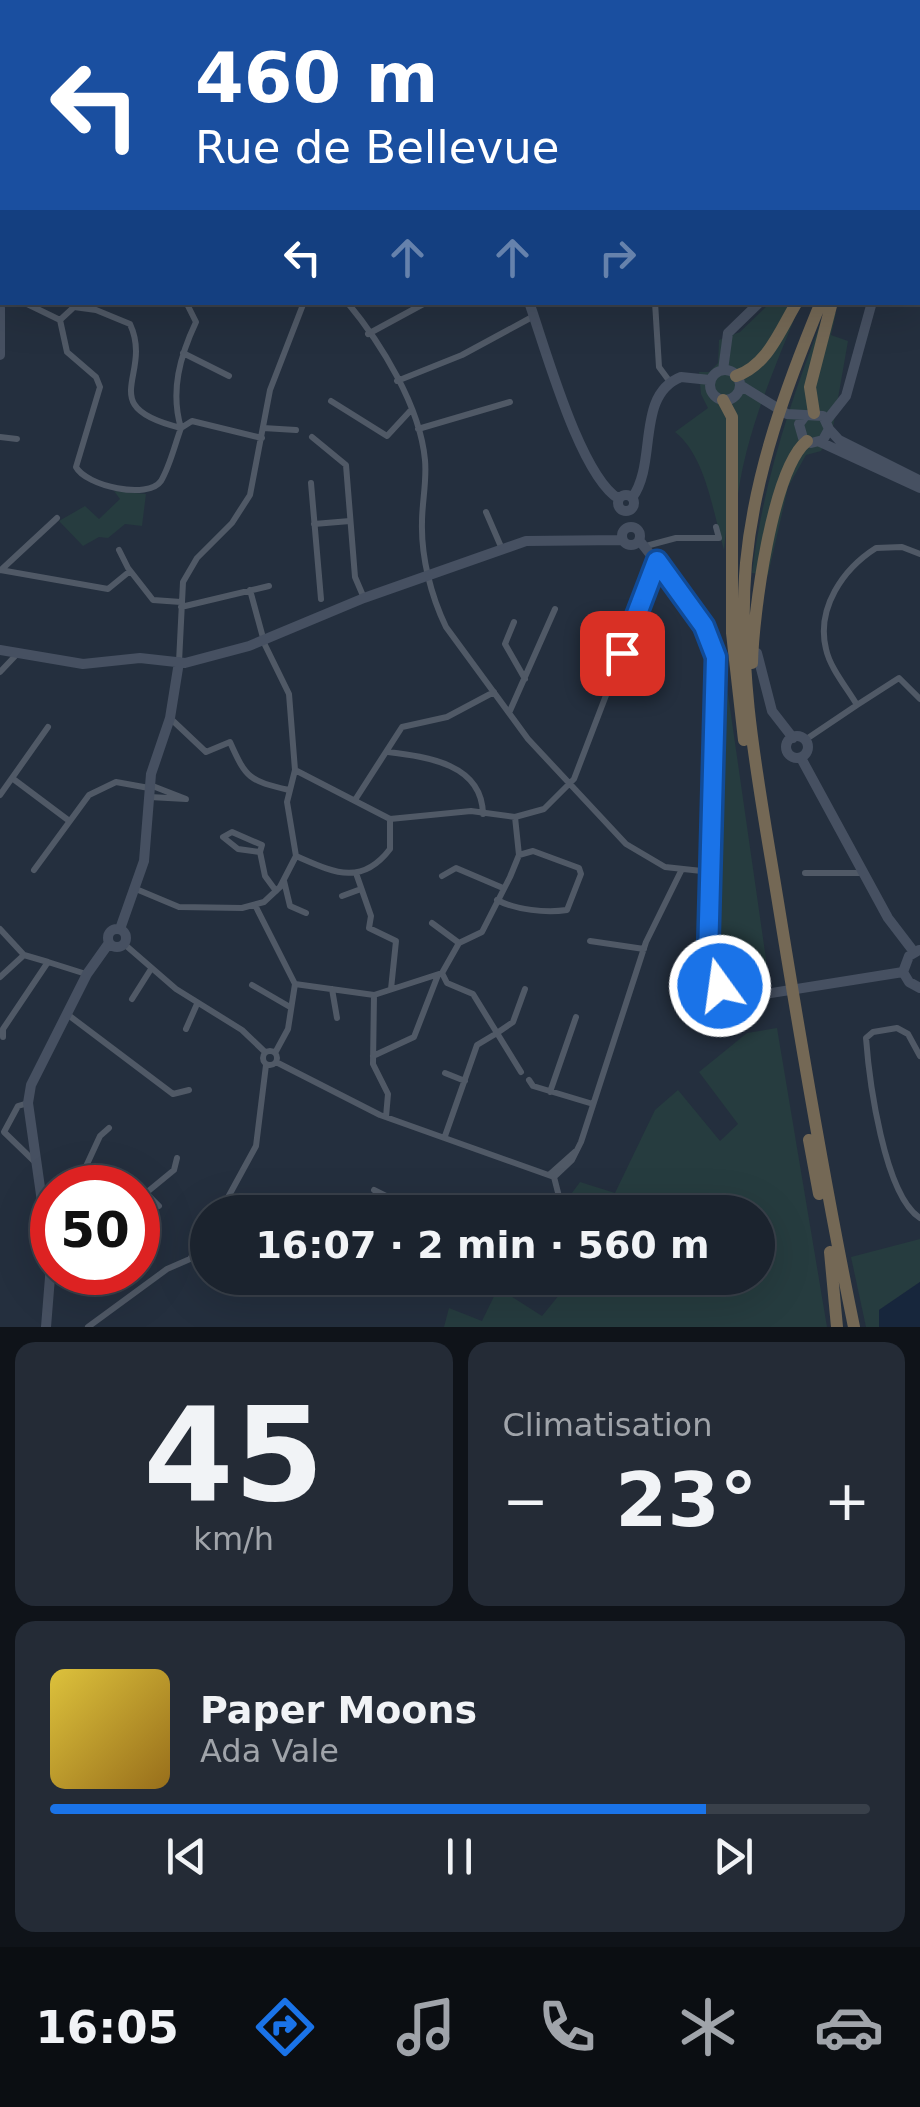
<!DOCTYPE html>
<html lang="fr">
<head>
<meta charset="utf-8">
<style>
	:root { --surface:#1b232e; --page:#242b36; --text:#f1f3f6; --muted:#a0a4aa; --line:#39404a; --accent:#1a73e8 }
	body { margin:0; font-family:"DejaVu Sans",sans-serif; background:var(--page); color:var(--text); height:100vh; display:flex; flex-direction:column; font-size:38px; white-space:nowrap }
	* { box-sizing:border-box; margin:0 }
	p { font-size:32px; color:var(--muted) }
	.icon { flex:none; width:55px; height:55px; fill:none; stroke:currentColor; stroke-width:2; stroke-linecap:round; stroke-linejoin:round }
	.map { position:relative; height:1327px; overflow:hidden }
	.details { display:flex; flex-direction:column; gap:15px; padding:15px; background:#0f1319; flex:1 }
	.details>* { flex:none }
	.hud { position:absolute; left:0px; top:0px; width:920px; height:305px; box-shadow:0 10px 40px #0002,0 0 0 2px var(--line); background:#1a4fa0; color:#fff; overflow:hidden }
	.speed { position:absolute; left:30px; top:1165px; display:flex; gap:20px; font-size:50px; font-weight:700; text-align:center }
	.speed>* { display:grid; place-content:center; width:130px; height:130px; border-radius:50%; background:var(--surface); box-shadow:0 10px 40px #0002,0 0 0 2px var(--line); line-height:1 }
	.speed .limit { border:15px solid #d22; background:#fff; color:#111 }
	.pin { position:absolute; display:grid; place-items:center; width:85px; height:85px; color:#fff; margin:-42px; border-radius:20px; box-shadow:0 5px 15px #0006 }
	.me { position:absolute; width:110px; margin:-55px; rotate:346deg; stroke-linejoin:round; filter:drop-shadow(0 0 8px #0008) }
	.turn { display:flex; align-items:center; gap:35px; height:210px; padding:0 30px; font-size:45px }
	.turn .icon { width:130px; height:130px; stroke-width:2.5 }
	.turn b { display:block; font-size:70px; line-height:85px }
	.lanes { display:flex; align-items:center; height:95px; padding:0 30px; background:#0003; justify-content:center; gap:50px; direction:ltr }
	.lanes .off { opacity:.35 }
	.big { font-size:75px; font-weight:700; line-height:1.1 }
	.details .tile { flex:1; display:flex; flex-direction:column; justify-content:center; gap:15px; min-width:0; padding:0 35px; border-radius:20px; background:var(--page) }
	.details .dial { align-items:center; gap:0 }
	.dial b { font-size:130px; line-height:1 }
	.song { display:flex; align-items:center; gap:30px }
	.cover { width:120px; height:120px; border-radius:15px; background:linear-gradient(135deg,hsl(50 70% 55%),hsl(40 70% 35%)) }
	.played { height:10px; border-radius:5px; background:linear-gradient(90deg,var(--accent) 80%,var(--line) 80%) }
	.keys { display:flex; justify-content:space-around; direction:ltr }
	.heat { display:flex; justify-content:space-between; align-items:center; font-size:55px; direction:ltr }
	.details .tiles { flex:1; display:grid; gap:15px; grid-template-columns:1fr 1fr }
	.tile:last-child { grid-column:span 2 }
	.trip { position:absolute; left:190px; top:1195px; width:585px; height:100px; border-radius:50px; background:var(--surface); box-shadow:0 10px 40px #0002,0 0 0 2px var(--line); font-weight:700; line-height:100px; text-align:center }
	.dock { display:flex; height:160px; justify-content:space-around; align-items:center; background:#0b0e12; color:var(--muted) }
	.dock .icon { width:70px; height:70px }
	.dock .selected { color:var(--accent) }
	.dock b { font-size:45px; color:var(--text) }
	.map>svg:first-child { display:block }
	.green { fill:#263c3f }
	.water { fill:#17263c }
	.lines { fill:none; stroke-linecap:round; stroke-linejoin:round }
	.stream { stroke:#17263c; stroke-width:2.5 }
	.street { stroke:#505966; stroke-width:6 }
	.secondary { stroke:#465061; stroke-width:10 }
	.highway { stroke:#746855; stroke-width:12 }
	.route-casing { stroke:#114b97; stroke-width:25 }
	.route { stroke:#1a73e8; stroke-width:18 }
</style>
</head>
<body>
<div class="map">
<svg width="920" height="1327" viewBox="0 0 920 1327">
	<rect width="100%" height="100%" fill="#242f3e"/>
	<path class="green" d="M770 303 800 305C773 372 743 438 736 511H728L724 550C713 513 706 456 675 432L708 408 701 394 699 372H709L718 363 719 340 740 332Z
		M836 313 831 335 848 341 833 427 821 451 806 455 788 487 768 575 752 573C763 482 791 400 824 314Z
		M114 491 146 494 142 526 125 524 108 538 99 537 83 546 59 521 85 506 99 519 120 499Z
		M727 687 770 987C739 995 720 983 713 953Z
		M777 1028 827 1327H444L449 1308 482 1321 498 1288 542 1316 573 1278H758V1212H584L569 1197 580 1182 615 1193 655 1110 678 1090 720 1141 738 1124 699 1072 747 1033Z
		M920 1239V1282L879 1310V1327H866L851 1257Z"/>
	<path class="water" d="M920 1282V1327H879V1310Z"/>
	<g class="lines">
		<path class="stream" d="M0 146H2
			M0 177 2 174"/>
		<path class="street" d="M239 0 242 2
			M430 0 431 2
			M317 2 320 0
			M376 2 379 0
			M556 2V0
			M644 2 646 0
			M23 302 60 320 67 352 96 377 100 387 76 467C86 486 148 500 161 481 170 466 175 444 181 428 92 406 154 376 130 324L96 310 74 307 60 320
			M186 302 196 322C180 356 170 391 181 428L192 421 262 438
			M347 302C381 343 420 406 425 460 427 481 422 502 422 522 421 557 431 596 446 627L528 739 626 844 665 867 711 872
			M655 302 659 367 670 382
			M368 334 427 302
			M183 353 229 376
			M397 381 462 355 534 316
			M331 401 387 436 411 410
			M263 428 296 430
			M418 429 510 402
			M0 437 17 439
			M312 437 346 465 355 577 364 598
			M311 483 321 599
			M486 512 502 549
			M314 524 350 521
			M646 546 676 538H719L716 527
			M119 550 128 568 153 600 181 602
			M0 570 108 589 130 571
			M1 570 57 518
			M250 590 265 645 289 694 295 770 390 819 471 811 515 817 544 809 574 779 657 562
			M181 607 269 586
			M514 622 505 644 525 679
			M179 662 183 582 197 558 232 523 250 495 270 390 304 302
			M0 672 18 653
			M857 705 899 678 920 699
			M509 713 555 609
			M170 718 206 752 230 742C246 778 249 781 289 790
			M805 740 857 705C847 688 830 668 826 649 816 608 843 569 876 548L902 547 920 554
			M388 752C428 757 482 764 483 814
			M12 778 68 820
			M0 795 48 727
			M150 797 186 799 150 785
			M355 800 402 727 447 717 494 692
			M260 852 262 845 232 832 223 837 238 849 260 852 265 876 276 891
			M296 856C333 872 361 887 390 849V819
			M34 870 89 795 116 782 149 788
			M805 873H862
			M357 876 371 916 369 928 396 941 391 989
			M442 876 456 868 503 888
			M284 881 290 906 306 913
			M136 889 179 907 242 908 264 902 280 887 296 856 287 802 295 770
			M342 896 361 889
			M497 900C516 910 546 913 567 910L581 874 579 868 533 851 519 855
			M255 905 295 984 288 1029 275 1053
			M432 923 459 943
			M0 929 24 955
			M590 941 644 949
			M123 943 176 989 242 1030 265 1052
			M442 973 447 983 473 994 497 1033 477 1045 445 1136
			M0 977 24 955 48 962
			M295 984 374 995 442 973 459 943 482 932 510 877 519 855 515 817
			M252 985 290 1007
			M332 989 337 1018
			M374 995 373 1064 388 1094 386 1117
			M132 999 151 969
			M67 1014 173 1094 189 1090
			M186 1029 197 1004
			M3 1037V1029L48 962 86 974
			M263 1058a7 7 0 1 1 14 0a7 7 0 1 1-14 0Z
			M373 1056 414 1037 438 975
			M920 1056 908 1034 897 1028 873 1032 866 1038C869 1079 884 1195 920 1218
			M276 1062 380 1115 554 1177
			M521 1072 497 1033 513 1022 525 989
			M445 1073 465 1081
			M529 1080 533 1086 593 1104
			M550 1092 576 1017
			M28 1103 18 1106 4 1132 35 1162
			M83 1175 132 1188
			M549 1175 577 1150
			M554 1177 572 1160 581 1142 646 942 681 871
			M554 1177 563 1212
			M76 1188 100 1136 109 1128
			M138 1190 146 1193 174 1170 177 1158
			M374 1190 418 1212
			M146 1193 159 1206
			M42 1199 52 1197
			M220 1212 256 1146 266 1065
			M245 1278 263 1289
			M88 1327 167 1269 190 1259 208 1232"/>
		<path class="secondary" d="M369 0 371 2
			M876 0V2
			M918 240 920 237
			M0 285 2 289
			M0 301 2 298
			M529 302C545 347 580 476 619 499
			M0 308V355
			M710 385a15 15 0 1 1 30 0a15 15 0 1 1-30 0Z
			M723 370 728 333 760 302
			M740 385 787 414 823 416 829 429 823 440 811 443 803 438 799 424 805 416
			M827 420 846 396 872 302
			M829 429 839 440 919 480
			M820 442 920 488
			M618 503a8 8 0 1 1 16 0a8 8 0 1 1-16 0Z
			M632 498C658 463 635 395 681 377L710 380
			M622 536a9 9 0 1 1 18 0a9 9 0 1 1-18 0Z
			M639 540 694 610 716 657 708 958C714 984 726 995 753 996L903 972
			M0 650 83 664 140 658 185 663 249 646 364 598 526 541 623 540
			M757 653 772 711 793 738
			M786 747a11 11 0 1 1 22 0a11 11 0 1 1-22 0Z
			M801 758 888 918 914 952
			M120 929 144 861 151 774 170 718 179 662
			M108 938a9 9 0 1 1 18 0a9 9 0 1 1-18 0Z
			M919 950 909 956 903 972 909 982 920 988
			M46 1327 51 1265 28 1103 31 1085 87 974 109 943"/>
		<path class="highway" d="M918 8 920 0
			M918 46 920 36
			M821 302C786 387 755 471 746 563 736 677 760 790 778 902 801 1044 825 1186 854 1327
			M736 376C768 365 780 330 797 302
			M723 400 732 417V633L744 740
			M814 413 810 387 832 302
			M752 663C753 616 772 469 807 441
			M809 1140 819 1194
			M830 1252 837 1327"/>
	</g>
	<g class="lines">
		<g class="route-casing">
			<path id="route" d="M622 653 657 561 704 626 716 657 708 958 720 986"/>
		</g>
		<use href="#route" class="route"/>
	</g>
</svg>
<div class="speed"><div class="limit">50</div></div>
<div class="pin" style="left:622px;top:653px;background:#d93025"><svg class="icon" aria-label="arrive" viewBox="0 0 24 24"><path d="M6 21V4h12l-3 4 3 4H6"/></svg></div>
<svg class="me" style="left:720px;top:986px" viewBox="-20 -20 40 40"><circle r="17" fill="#1a73e8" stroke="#fff" stroke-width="3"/><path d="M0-11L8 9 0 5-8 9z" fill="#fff"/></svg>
<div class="trip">16:07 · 2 min · 560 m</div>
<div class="hud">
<div class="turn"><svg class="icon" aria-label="left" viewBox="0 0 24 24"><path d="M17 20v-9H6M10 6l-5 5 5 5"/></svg><div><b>460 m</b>Rue de Bellevue</div></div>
<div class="lanes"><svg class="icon" aria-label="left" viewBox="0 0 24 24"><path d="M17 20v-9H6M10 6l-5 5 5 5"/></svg><svg class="icon off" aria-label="ahead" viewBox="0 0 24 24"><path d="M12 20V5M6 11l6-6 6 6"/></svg><svg class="icon off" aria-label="ahead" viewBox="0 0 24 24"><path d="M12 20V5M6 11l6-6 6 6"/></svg><svg class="icon off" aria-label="right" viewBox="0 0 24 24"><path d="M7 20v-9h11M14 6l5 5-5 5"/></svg></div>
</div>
</div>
<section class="details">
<div class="tiles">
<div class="tile dial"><b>45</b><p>km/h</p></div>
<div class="tile"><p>Climatisation</p>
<div class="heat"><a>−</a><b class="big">23°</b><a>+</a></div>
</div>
<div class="tile">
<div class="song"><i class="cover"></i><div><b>Paper Moons</b><p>Ada Vale</p></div></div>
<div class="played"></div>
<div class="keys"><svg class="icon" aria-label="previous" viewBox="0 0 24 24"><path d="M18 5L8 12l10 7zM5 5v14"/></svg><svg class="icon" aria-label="pause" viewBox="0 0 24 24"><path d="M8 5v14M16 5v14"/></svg><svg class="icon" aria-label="next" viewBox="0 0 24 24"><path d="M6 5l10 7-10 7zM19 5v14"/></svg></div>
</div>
</div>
</section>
<nav class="dock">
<b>16:05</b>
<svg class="icon selected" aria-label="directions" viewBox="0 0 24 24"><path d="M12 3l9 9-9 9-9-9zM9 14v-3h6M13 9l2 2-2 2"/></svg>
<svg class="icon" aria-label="music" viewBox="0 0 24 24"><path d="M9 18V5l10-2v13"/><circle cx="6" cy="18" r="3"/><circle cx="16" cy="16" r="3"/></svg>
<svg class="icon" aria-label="phone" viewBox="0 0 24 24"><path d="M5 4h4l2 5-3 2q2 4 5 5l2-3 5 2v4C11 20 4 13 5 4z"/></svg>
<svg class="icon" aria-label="climate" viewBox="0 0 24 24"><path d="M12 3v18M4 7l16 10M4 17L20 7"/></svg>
<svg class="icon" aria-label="car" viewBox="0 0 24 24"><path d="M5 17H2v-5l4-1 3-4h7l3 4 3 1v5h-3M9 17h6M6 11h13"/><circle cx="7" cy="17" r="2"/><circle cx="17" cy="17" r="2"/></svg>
</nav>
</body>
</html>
